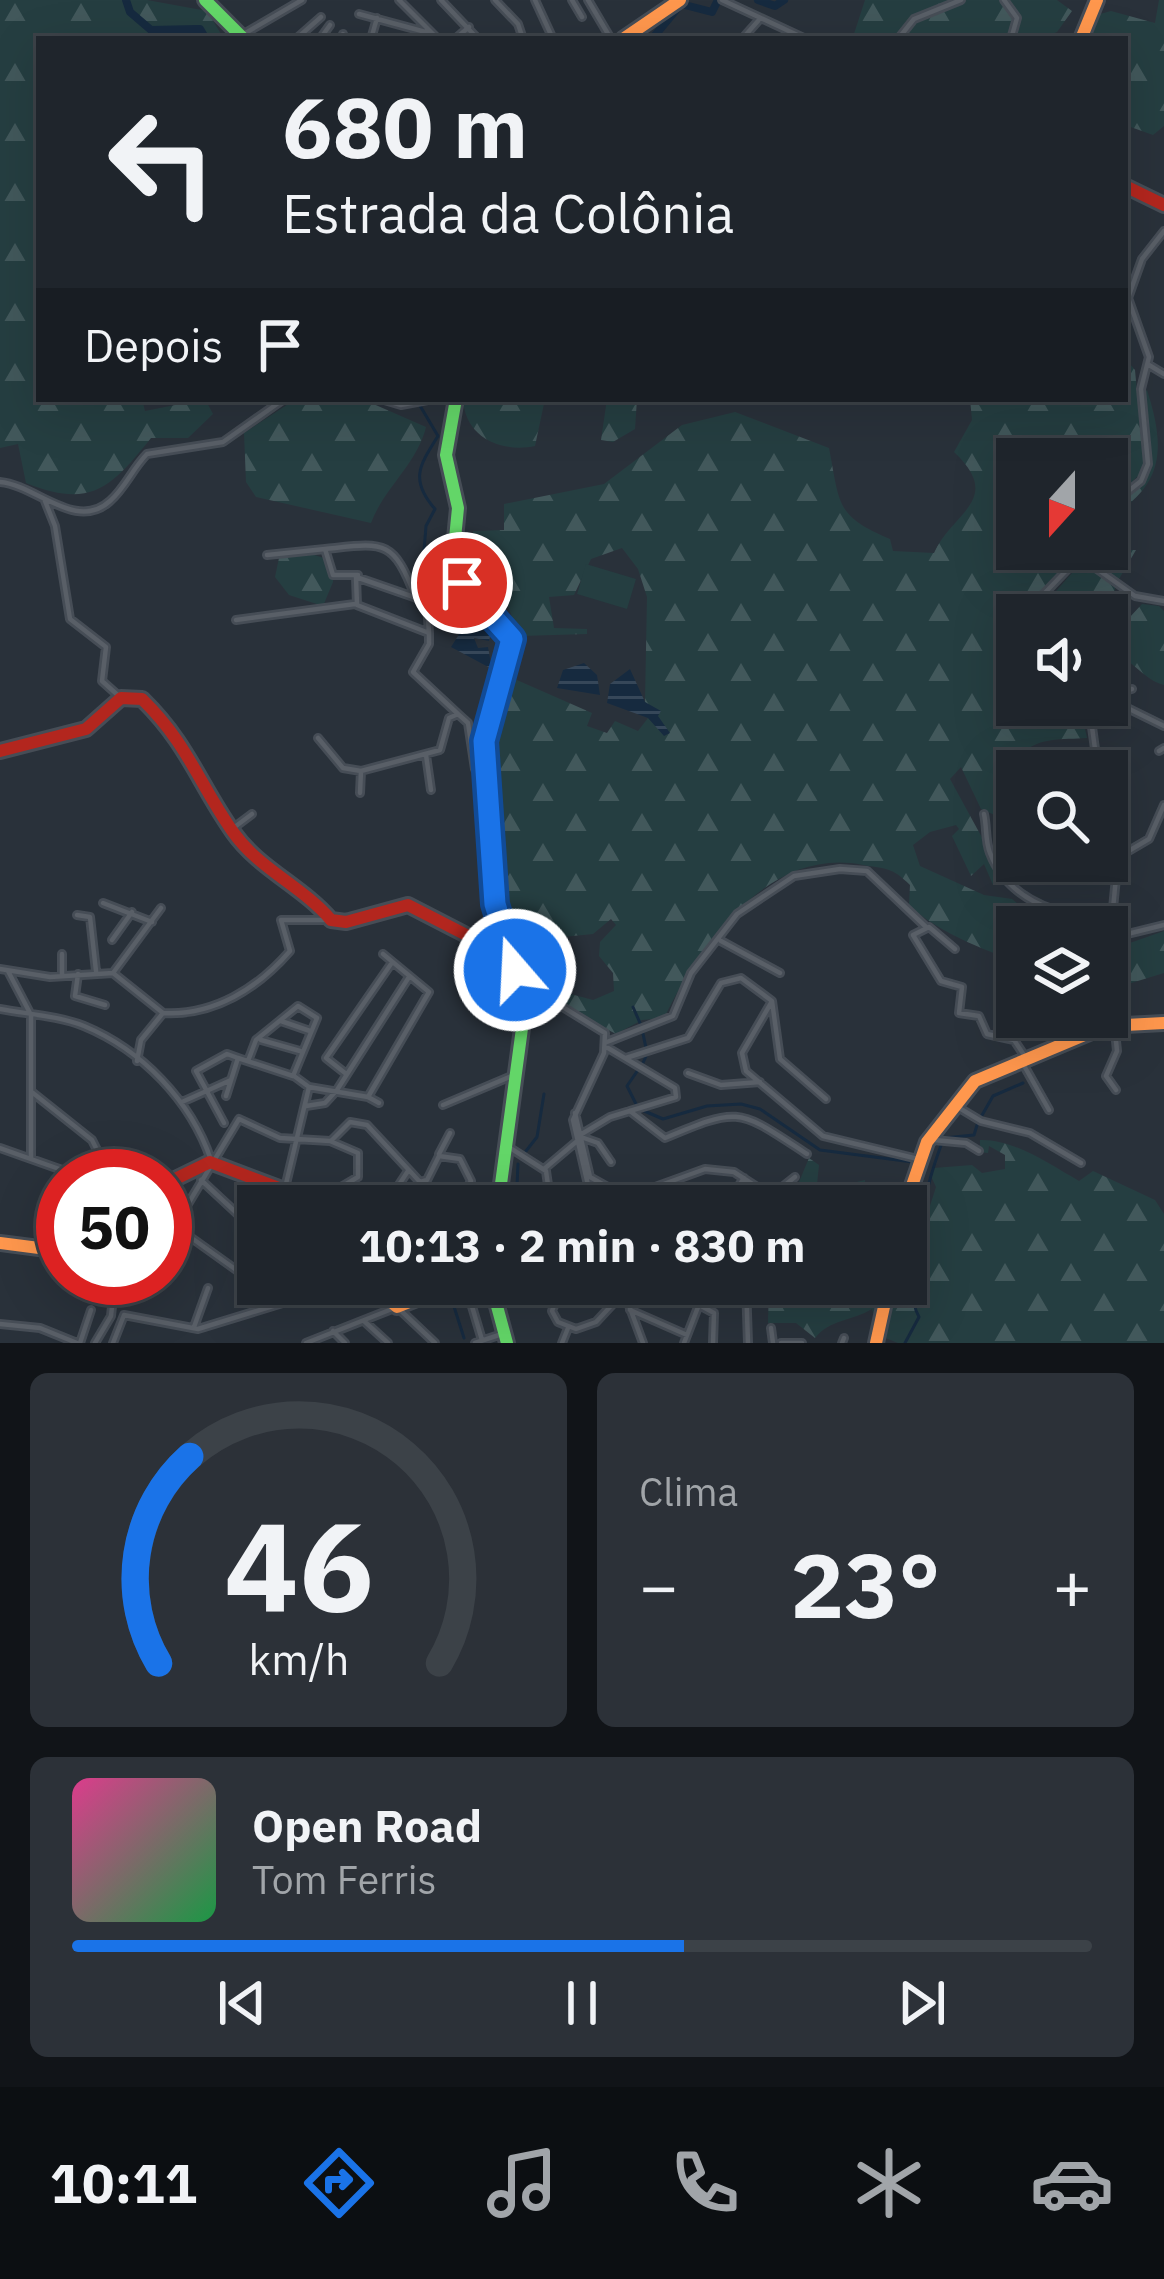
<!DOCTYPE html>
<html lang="pt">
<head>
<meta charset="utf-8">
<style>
	:root { --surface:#1f252c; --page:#2c3138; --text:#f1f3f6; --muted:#a1a5a9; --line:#3c4248; --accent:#1a73e8 }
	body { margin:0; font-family:"IBM Plex Sans",sans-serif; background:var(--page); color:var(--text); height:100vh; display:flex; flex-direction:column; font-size:45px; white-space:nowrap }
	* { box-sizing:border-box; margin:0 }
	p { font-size:39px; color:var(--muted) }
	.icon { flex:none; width:66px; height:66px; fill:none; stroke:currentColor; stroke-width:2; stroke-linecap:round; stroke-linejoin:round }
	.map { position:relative; height:1343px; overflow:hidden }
	.drawer { display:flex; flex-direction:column; gap:30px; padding:30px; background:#111418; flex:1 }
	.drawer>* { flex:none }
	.top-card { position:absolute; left:36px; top:36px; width:1092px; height:366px; border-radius:0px; box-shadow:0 12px 48px #0002,0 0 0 3px var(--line); background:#1f252c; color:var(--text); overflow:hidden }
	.needle { width:78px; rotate:201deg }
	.buttons { position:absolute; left:996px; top:438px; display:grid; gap:24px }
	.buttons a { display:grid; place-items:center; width:132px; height:132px; border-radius:0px; background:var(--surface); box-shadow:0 12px 48px #0002,0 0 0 3px var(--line); font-size:60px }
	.speed { position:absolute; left:36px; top:1149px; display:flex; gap:24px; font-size:60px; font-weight:700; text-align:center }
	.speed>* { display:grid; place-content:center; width:156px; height:156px; border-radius:50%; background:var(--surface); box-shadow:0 12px 48px #0002,0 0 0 3px var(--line); line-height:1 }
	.speed .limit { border:18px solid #d22; background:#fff; color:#111 }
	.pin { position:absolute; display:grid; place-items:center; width:102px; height:102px; color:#fff; margin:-51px; border:6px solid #fff; border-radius:50%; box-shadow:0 3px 12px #0007 }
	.me { position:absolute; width:132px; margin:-66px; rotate:341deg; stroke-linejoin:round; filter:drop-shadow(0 0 9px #0008) }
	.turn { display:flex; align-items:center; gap:42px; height:252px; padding:0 48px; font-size:54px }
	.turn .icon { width:156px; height:156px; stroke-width:2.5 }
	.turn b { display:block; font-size:84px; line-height:102px }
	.then { display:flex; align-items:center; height:114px; padding:0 48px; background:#0003; gap:24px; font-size:45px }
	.big { font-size:90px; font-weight:700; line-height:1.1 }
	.drawer .tile { flex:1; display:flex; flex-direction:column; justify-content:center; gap:18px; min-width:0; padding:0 42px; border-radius:18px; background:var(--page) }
	.drawer .dial { align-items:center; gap:0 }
	.dial svg { height:312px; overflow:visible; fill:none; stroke:var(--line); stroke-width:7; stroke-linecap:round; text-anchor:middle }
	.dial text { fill:var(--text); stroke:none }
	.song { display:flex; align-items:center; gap:36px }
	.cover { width:144px; height:144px; border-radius:18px; background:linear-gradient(135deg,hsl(330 70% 55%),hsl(140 70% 35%)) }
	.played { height:12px; border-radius:6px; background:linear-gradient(90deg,var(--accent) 60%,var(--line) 60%) }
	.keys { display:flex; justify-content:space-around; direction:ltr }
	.heat { display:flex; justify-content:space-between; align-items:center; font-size:66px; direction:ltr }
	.drawer .tiles { flex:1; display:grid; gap:30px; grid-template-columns:1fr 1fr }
	.tile:last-child { grid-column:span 2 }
	.trip { position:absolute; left:237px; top:1185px; width:690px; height:120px; border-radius:0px; background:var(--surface); box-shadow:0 12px 48px #0002,0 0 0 3px var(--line); font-weight:700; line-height:120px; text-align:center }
	.tabs { display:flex; height:192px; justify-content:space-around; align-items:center; background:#0c0f12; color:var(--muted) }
	.tabs .icon { width:84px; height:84px }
	.tabs .on { color:var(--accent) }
	.tabs b { font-size:54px; color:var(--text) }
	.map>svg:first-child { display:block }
	.forest { fill:url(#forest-firs) }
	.pitch { fill:#253e41 }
	.water { fill:url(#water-rules) }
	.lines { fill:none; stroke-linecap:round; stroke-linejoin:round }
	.stream { stroke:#162a3f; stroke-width:3 }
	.river { stroke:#162a3f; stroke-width:8 }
	.street-casing { stroke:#464d56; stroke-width:10 }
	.fast-casing { stroke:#464d56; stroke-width:18 }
	.slow-casing { stroke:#464d56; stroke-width:18 }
	.jam-casing { stroke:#464d56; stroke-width:18 }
	.street { stroke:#595f67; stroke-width:4.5 }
	.fast { stroke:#63d668; stroke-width:12 }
	.slow { stroke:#ff974d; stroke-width:12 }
	.jam { stroke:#b3261e; stroke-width:12 }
	.route-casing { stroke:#114b97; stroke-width:30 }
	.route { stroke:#1a73e8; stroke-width:21 }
</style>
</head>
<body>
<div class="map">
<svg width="1164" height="1343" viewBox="0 0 1164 1343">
	<defs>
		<pattern id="forest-firs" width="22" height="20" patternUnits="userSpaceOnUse" patternTransform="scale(3)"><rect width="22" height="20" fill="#253e41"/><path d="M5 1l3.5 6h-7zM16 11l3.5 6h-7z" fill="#42585b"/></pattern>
		<pattern id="water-rules" width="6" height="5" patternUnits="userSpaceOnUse" patternTransform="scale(3)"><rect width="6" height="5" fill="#162a3f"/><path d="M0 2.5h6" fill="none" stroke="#364759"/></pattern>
	</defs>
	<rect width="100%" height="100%" fill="#29313a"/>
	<path class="forest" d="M0 0H147L207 11 224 39H39V399H142L145 411 205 399 213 414 188 438H151C111 488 91 509 26 483L18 444 0 448Z
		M865 0H1057L1072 11 1057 32 1039 39H823L853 37Z
		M1159 0H1164V126L1153 135 1125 125V39H1087L1093 16 1111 11 1155 23Z
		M1125 358 1135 370 1144 470 1107 506V459H1017V549H1086L1032 604 1031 615H1017V705H1081V714L1058 707 1037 716 1039 723 1083 720 1087 738C1063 740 1035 736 1020 757L1024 771H1017V812L1004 819 981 809 961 767 950 779 1003 876 1000 883 993 885 984 864 971 876 952 836 959 829 956 825 930 832 913 845 920 866 984 895 1012 899 1046 927H1017V960C991 955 925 925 909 904L910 885C892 867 886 869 863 865 768 846 700 945 664 1018L642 1020 616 1034 538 993 537 985 593 1000 614 991 613 973 599 956 600 942 616 925 611 919 593 934 563 937 559 944 569 948 563 956 530 952 502 914 497 877 491 745 494 713 510 677 592 713 587 726 607 733 615 721 638 731 648 718 664 735 645 702 647 597 638 569 622 548 591 559 574 595 549 597 554 628 587 629V634L520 636 503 595 472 551 473 531 504 530V504L604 484 682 425 735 412 829 448C840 504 835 516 890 539L893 551 934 553C951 513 1005 500 954 452L972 420 970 399H1125Z
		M1147 390C1164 443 1164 477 1125 507L1114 550H1136L1116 584 1107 626 1117 631 1142 604 1159 606 1164 611V685C1143 680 1130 656 1107 649V615L1036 614 1093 549H1107L1108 512C1163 475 1154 454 1142 395Z
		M296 399H362L426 427C417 464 384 488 371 523L256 497 246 482 244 433Z
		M463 399H545L535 446C502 453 465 438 463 399Z
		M607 399H637L635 429 613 442 601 440Z
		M302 551 333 561V582L323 606 289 595 275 577 279 558Z
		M1164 931V973L1128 984 1118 958 1127 944Z
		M980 1140C1014 1139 1049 1164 1079 1181L1093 1171 1155 1200 1164 1214V1343H898L883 1337 895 1284H906L907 1226 922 1231 936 1187 931 1176 934 1168 972 1165 982 1173 1005 1169V1155L989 1146 988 1153 980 1152Z
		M809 1158 819 1165 817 1184 832 1188 865 1180 862 1206H771L778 1191 799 1182Z
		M769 1284H884L877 1324 872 1309C852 1321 830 1319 815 1338L796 1323H768Z"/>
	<path class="pitch" d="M586 564 636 579 627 609 577 594Z"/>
	<path class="water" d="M460 599 479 615 476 619 483 630 492 628 489 641 474 638 478 648 488 647 492 669 451 647 463 628 447 623 440 608Z
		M584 663 597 675 600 695 557 688 563 670Z
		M630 669 645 702 661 711 658 716 670 733 664 736 648 718 607 703 610 684Z"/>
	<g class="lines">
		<path class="stream" d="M419 404 438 436C420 465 409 479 435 509L426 526 423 563 456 600
			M633 1007 640 1023
			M642 1029 646 1048
			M642 1065 647 1054
			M637 1106 627 1086 638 1070
			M642 1110 663 1119 707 1106 741 1104 760 1109 820 1150 913 1162
			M981 1117 993 1096 1023 1083
			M526 1151 537 1137 544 1094
			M516 1206 518 1164
			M450 1294 464 1338
			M451 1295 469 1284
			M905 1343 919 1317C899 1283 929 1173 944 1138L974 1135 978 1122"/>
		<path class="river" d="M126 0 130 12 151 30 200 29 206 39
			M758 0 775 6 784 0
			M652 39 681 4 712 12 718 0"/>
		<g class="street-casing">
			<path id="street" d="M399 0 438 39
				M441 0 478 39
				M495 0 518 24 523 39
				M535 0 553 39
				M572 0 582 17
				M588 0 611 39
				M722 0 806 39
				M1004 0 1017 18 1011 39
				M359 14 433 34
				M242 35 302 0
				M296 39 321 17
				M320 39 330 25
				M341 39 343 34
				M371 39 377 18
				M455 39 469 27
				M742 39 758 21
				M898 39 914 19 961 0
				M1149 365 1164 374
				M381 399 401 405 433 399
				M0 482C36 485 76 532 110 501 125 488 133 468 147 454L223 442 284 399
				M45 501 55 526 70 619 106 647 102 681 121 698
				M1107 508 1141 481 1148 464 1141 389 1149 357 1128 298 1142 259 1164 231
				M325 549C383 543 393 538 415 596
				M267 555 325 549 333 575H358
				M1083 559 1135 596 1164 601
				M427 603 429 633
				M1034 615 1037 601 1087 549
				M236 620 355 604
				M1107 695 1132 689
				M1107 698 1164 726
				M1089 705 1098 771
				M458 714 413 672 429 644V633L357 605 356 577 431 603 468 591
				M318 738 343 768 361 771 440 750 449 718 458 714 468 723 475 769 486 782
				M1159 751 1164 748
				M426 755 431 790
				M1107 788 1116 805 1118 857 1108 960 1117 1051 1106 1076 1116 1090
				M360 793 361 771
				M984 814C987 827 985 841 990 853 1009 903 1063 917 1111 920
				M232 829 252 814
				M1120 856 1149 839 1164 805
				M103 903 152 922
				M77 915 90 917 96 971
				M1111 938 1164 925
				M112 940 132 912
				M721 941 780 973
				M955 949 929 927 913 935 941 981 962 987 959 1013 979 1016 987 1034 1014 1040 1024 1055
				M0 969 50 977 113 973 163 1013
				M8 971 31 1015V1157
				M113 973 161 908
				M78 974 75 996 105 1005
				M62 976V954
				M522 982 605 1033 604 1053 573 1120 588 1185
				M1014 990H1017
				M771 1003 742 1053 746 1071 823 1136 918 1159
				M0 1009C27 1014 59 1016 84 1026 142 1050 191 1101 211 1160
				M1063 1017 1066 1038
				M1074 1017 1079 1032
				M281 1021 310 1031
				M261 1040 300 1051
				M607 1042 673 1016 691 973 737 914 794 876 840 869 867 871 926 927
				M238 1058 293 1076 317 1018 298 1006 256 1040 248 1061
				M626 1058 688 1038 721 983 741 978 772 1001 780 1059 826 1099
				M137 1061 141 1040 163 1013C214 1016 258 988 290 951L281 920H331
				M1022 1062 1049 1110
				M345 1073 326 1058 391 964
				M688 1073 721 1085 760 1082
				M294 1076 309 1087 368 1097
				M33 1093 92 1140 104 1164 97 1176
				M182 1102 231 1080
				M379 1103 368 1097 429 992 383 954
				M443 1105 514 1075
				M306 1106 325 1103 337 1090 409 977
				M956 1106 981 1121 1030 1133 1081 1163
				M630 1111 665 1138C741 1106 738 1109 807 1154
				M575 1113 590 1177 642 1206
				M224 1123 196 1071 227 1054 238 1058 226 1096
				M580 1135 610 1117 676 1097 675 1088 608 1048
				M581 1137 598 1143 611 1162
				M934 1140 966 1143 979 1151
				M331 1141 350 1122 367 1125 420 1182 427 1180 439 1156 460 1159 471 1181 457 1206
				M507 1146 546 1171 551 1206
				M0 1148 79 1176
				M439 1154 450 1133
				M544 1169 576 1142
				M201 1180 258 1233
				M349 1183 375 1206
				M588 1185 611 1192
				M285 1188 309 1087
				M625 1198 705 1169 734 1172 771 1196 795 1177
				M385 1206 408 1171
				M585 1206 588 1185
				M725 1206 744 1178
				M241 1217 258 1218
				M165 1219 256 1284 273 1303
				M176 1224 239 1119 280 1138 330 1141 358 1153V1177L319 1200
				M39 1248 63 1252
				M512 1284H521
				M562 1284 552 1311 558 1322 576 1329 596 1322 623 1293
				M621 1284 643 1343
				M661 1284 714 1313 713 1343
				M746 1284 748 1343
				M468 1293 482 1340
				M630 1310 687 1335
				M364 1321 388 1343
				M0 1324 40 1328 77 1343
				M194 1327 208 1288
				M771 1328 773 1343
				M333 1331 345 1343
				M80 1343 91 1310
				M95 1343 111 1316 115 1278
				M113 1343 124 1315 198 1329 312 1294 314 1284
				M306 1343 397 1307 435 1343
				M475 1343 502 1334
				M562 1343 568 1328
				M684 1343 700 1302
				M781 1343H802
				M842 1343 844 1338"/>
		</g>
		<g class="fast-casing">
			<path id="fast" d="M205 0 244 39
				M456 399 446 455 458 508 453 559 468 591 512 639 484 741 495 903 518 978 523 1021 498 1206
				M491 1284 507 1343"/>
		</g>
		<g class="slow-casing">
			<path id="slow" d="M623 39 680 0
				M1081 39 1097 0
				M905 1206 927 1142 975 1081 1106 1026 1164 1023
				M0 1243 39 1248 63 1218
				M370 1284 397 1307 455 1284
				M876 1343 889 1284"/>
		</g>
		<g class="jam-casing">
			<path id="jam" d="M1125 186 1164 205
				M0 751 86 729 121 698 142 699C188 744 198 782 233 832 259 869 302 886 331 920L346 922 408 905 509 957
				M165 1184 210 1162 327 1206"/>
		</g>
		<use href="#street" class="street"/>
		<use href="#fast" class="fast"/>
		<use href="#slow" class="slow"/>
		<use href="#jam" class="jam"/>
	</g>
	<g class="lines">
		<g class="route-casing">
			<path id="route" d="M462 583 512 639 484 741 495 904 515 970"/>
		</g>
		<use href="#route" class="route"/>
	</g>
</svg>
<div class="buttons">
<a><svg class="needle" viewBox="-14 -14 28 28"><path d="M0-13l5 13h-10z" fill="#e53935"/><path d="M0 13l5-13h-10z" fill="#a1a5a9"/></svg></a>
<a><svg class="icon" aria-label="sound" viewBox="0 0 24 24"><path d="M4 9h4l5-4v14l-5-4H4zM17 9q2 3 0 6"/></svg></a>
<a><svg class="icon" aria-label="search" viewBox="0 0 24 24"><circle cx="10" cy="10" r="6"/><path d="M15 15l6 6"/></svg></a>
<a><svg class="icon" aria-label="layers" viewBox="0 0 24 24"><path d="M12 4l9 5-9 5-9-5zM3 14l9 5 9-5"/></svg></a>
</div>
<div class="speed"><div class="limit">50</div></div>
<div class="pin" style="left:462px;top:583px;background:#d93025"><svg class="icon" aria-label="arrive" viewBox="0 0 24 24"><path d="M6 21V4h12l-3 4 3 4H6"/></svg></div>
<svg class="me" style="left:515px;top:970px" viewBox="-20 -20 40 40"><circle r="17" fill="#1a73e8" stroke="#fff" stroke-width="3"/><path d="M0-11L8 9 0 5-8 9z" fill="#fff"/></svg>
<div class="trip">10:13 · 2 min · 830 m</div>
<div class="top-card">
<div class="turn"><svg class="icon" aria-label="left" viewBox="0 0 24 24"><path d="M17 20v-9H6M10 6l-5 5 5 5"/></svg><div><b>680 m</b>Estrada da Colônia</div></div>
<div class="then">Depois<svg class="icon" aria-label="arrive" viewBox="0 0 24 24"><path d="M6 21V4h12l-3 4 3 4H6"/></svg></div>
</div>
</div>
<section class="drawer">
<div class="tiles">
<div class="tile dial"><svg viewBox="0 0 100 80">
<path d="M14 69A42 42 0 1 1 86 69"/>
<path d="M14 69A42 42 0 0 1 22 16" stroke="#1a73e8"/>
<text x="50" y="56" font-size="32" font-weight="700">46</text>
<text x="50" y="72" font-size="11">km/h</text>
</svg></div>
<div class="tile"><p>Clima</p>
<div class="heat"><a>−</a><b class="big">23°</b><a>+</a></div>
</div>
<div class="tile">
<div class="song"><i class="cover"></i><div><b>Open Road</b><p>Tom Ferris</p></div></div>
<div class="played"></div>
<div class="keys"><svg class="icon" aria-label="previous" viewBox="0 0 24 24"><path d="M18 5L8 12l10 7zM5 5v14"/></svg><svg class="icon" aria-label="pause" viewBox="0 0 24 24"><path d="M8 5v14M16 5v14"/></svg><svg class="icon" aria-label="next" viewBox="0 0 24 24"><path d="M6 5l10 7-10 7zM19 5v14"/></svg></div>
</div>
</div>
</section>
<nav class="tabs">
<b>10:11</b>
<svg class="icon on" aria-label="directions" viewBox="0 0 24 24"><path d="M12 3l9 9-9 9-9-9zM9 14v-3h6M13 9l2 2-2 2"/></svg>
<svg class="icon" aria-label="music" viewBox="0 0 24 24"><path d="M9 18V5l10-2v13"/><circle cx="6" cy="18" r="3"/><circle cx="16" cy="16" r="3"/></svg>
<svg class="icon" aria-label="phone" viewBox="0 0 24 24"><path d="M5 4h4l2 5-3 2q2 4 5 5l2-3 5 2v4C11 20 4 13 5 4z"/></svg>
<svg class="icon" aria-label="climate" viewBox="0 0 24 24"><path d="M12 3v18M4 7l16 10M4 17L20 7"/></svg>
<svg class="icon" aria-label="car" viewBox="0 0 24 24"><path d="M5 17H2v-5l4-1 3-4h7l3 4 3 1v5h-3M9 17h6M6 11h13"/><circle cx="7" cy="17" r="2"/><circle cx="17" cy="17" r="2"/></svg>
</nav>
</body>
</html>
